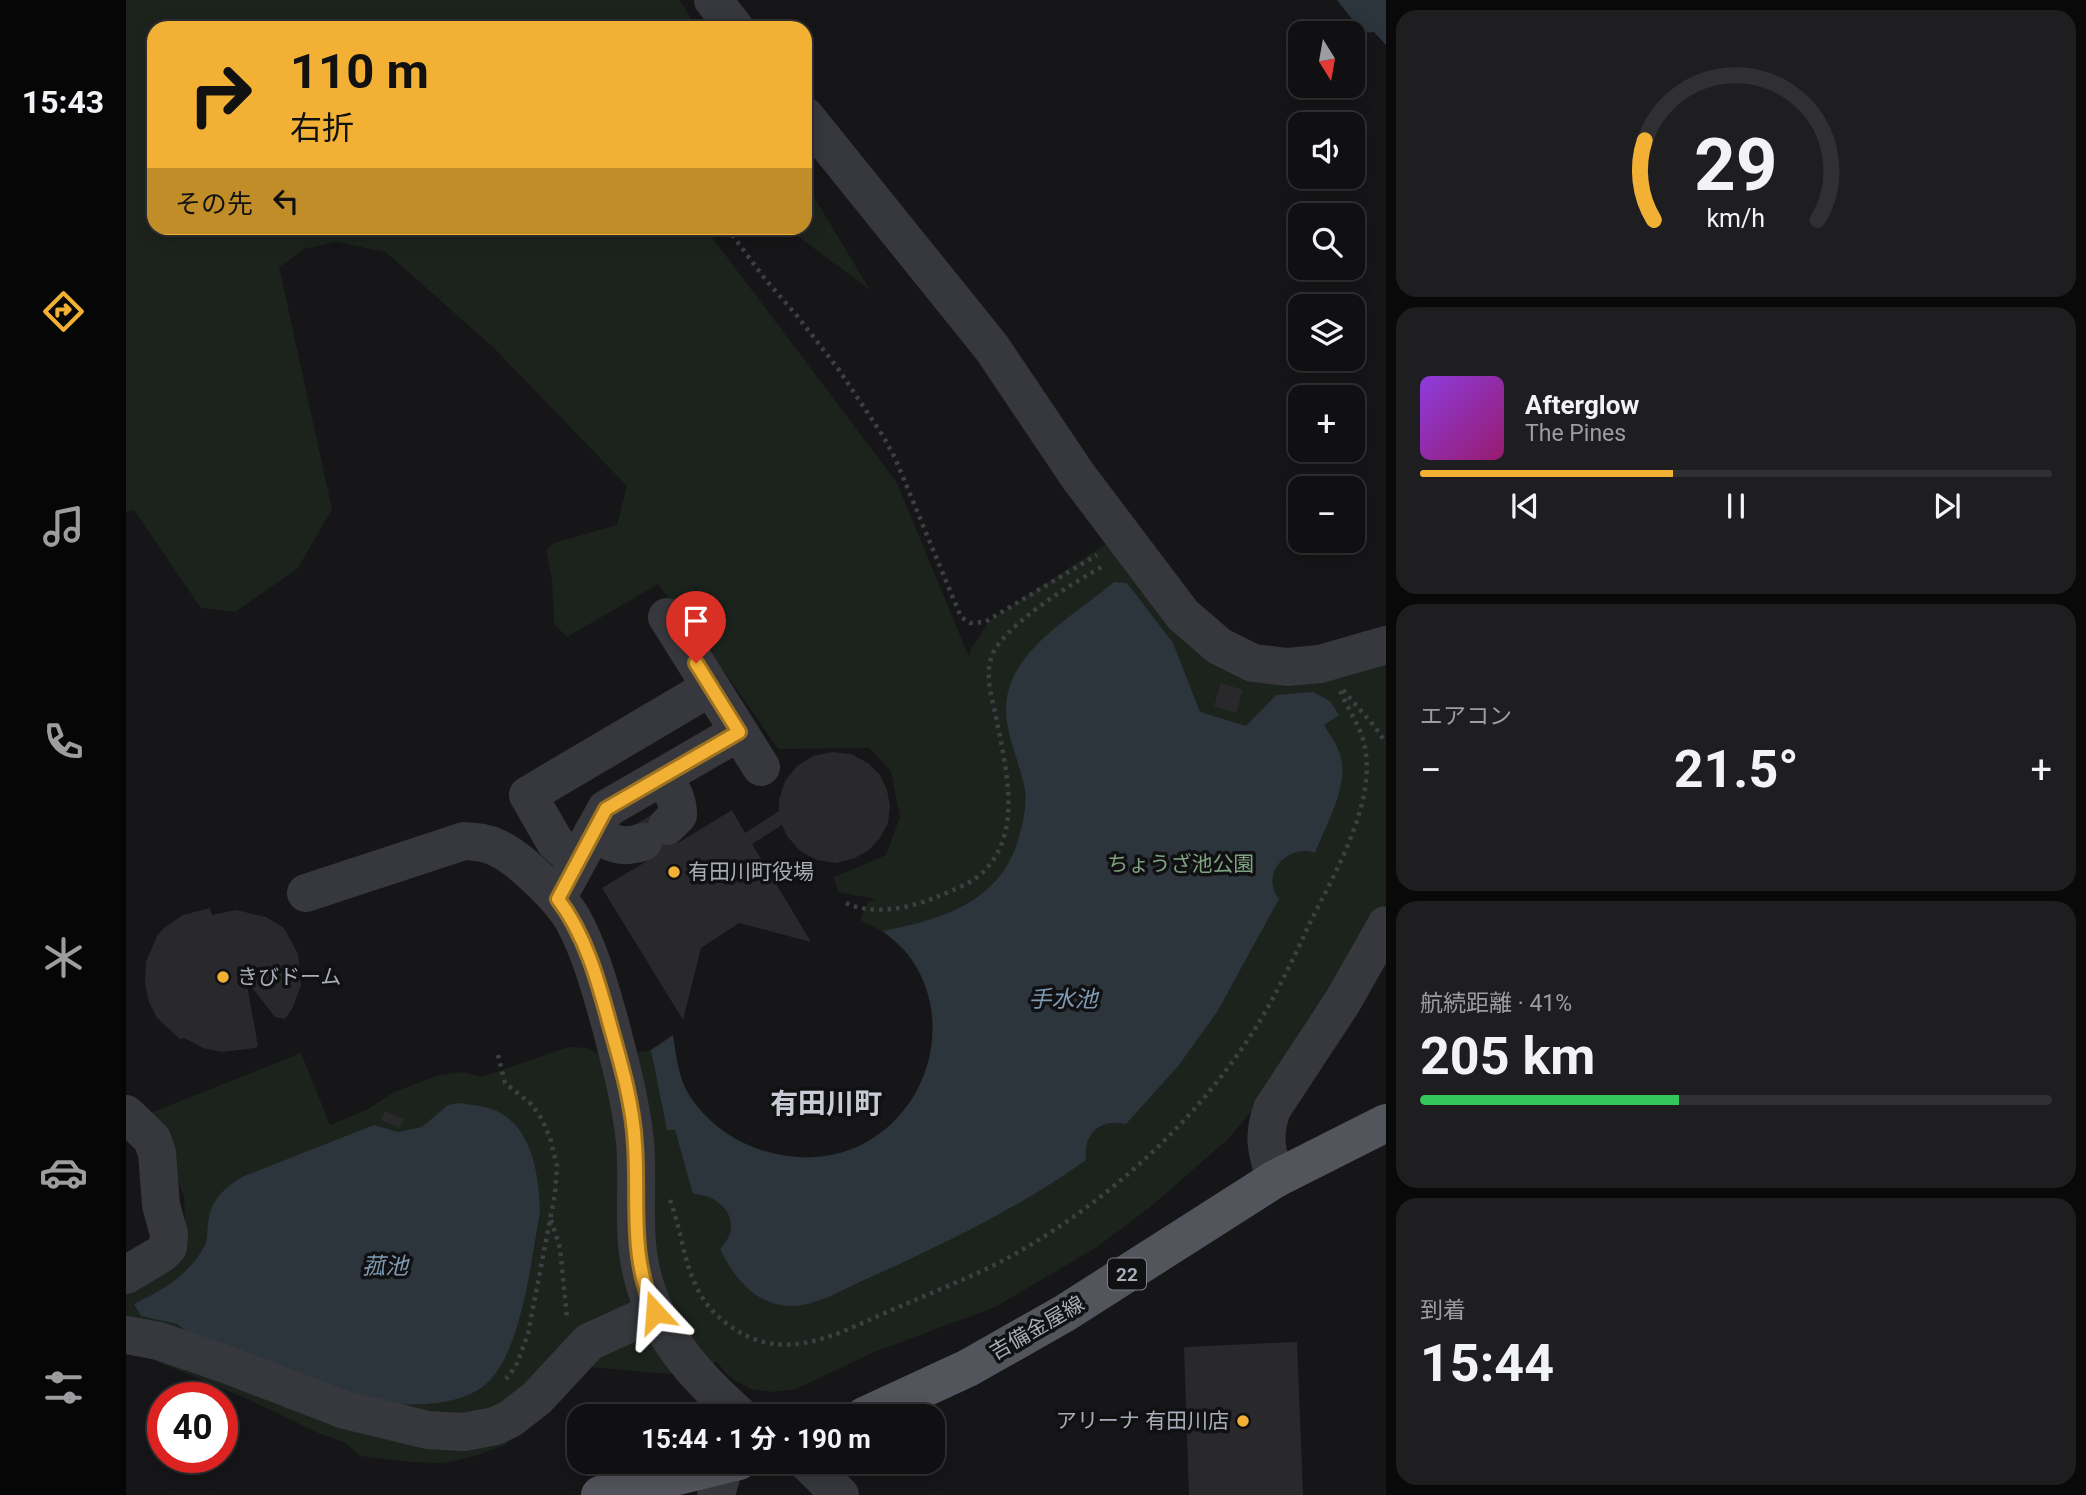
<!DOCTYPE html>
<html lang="ja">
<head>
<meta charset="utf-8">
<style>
	:root { --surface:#101012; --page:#1e1e20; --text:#f1f3f6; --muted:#9c9d9f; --line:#303032; --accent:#f2b134 }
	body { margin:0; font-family:Roboto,"Noto Sans JP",sans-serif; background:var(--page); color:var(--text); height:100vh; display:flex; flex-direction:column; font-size:26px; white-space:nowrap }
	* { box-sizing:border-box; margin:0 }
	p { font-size:23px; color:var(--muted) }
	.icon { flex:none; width:38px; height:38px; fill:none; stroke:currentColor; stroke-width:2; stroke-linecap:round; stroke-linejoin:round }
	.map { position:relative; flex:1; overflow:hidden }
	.panel { display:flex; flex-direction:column; gap:10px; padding:10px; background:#09090a; width:700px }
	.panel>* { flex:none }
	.banner { position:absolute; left:21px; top:21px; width:665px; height:214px; border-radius:21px; box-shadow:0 4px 18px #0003,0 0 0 2px var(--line); background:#f2b134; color:#111; overflow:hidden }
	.needle { width:46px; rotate:169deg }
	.fabs { position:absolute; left:1162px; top:21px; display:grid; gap:14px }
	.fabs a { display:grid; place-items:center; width:77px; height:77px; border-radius:14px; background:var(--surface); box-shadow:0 4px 18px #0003,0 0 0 2px var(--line); font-size:35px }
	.speed { position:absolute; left:21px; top:1382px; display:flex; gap:14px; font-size:35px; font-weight:700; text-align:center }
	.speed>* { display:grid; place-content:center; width:91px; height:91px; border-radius:50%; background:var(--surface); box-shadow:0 4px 18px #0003,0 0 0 2px var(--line); line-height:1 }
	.speed .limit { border:10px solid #d22; background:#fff; color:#111 }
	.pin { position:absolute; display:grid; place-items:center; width:60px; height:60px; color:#fff; margin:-72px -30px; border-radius:50% 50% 50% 0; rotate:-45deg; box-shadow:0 0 7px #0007 }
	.pin .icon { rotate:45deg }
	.me { position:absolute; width:77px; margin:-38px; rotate:341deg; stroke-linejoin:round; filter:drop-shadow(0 0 5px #0008) }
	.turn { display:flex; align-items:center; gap:24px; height:147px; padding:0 28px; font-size:32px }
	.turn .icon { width:91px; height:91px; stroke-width:2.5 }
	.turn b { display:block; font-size:49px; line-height:60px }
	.then { display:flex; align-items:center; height:66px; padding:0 28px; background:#0003; gap:14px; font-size:26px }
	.big { font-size:52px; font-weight:700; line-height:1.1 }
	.panel .widget { flex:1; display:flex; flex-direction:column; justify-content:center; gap:10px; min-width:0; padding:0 24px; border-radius:21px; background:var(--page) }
	.panel .dial { align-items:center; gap:0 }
	.dial svg { height:182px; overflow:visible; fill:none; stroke:var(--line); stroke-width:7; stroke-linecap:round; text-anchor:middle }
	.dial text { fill:var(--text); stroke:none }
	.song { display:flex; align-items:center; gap:21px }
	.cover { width:84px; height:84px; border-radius:10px; background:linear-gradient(135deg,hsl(270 70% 55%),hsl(320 70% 35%)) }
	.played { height:7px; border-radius:4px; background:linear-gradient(90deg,var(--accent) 40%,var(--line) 40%) }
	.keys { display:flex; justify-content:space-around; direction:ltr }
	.heat { display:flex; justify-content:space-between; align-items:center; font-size:38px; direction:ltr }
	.charge { height:10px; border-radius:5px; background:linear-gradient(90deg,#34c759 41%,var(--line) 0) }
	.trip { position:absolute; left:441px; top:1404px; width:378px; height:70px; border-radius:21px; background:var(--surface); box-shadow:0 4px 18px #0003,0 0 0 2px var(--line); font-weight:700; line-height:70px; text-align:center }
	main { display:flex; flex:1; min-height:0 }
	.tab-bar { display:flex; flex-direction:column; width:126px; justify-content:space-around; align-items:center; background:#060607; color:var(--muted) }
	.tab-bar .icon { width:49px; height:49px }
	.tab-bar .current { color:var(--accent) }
	.tab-bar b { font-size:32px; color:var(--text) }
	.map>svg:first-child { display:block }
	.green { fill:#1c231d }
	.water { fill:#2c353c }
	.building { fill:#29292c }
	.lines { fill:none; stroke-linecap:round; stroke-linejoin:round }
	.path { stroke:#3d3f44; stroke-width:4.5; stroke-dasharray:3.5 5; stroke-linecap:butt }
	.minor { stroke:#37383d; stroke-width:38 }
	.major { stroke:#53555c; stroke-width:38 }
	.route-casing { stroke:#9d7322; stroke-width:18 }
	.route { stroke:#f2b134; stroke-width:12 }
	.poi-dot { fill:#f2b134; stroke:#111113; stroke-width:2.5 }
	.labels { text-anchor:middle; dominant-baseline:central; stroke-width:7; stroke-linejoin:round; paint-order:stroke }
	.shield { fill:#111113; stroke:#7b7e86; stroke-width:2 }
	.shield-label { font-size:19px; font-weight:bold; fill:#a8adb8 }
	.park-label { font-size:21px; fill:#7fa381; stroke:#111113 }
	.poi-label { font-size:21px; fill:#a8adb8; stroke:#111113; text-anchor:start }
	.street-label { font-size:21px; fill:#a8adb8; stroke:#111113 }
	.water-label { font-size:23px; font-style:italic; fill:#7f9bb3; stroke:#111113 }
	.district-label { font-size:28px; font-weight:bold; fill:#c9ccd4; stroke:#111113 }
</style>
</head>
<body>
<main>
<nav class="tab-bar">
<b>15:43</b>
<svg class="icon current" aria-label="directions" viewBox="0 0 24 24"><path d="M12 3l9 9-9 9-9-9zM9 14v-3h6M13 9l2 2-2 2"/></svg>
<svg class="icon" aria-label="music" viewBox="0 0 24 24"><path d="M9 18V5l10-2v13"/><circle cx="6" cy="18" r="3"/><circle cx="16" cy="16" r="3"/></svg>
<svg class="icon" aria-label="phone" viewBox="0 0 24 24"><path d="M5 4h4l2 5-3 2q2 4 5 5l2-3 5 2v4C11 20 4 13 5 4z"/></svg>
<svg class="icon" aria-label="climate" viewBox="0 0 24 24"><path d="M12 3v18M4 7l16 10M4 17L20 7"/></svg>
<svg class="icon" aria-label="car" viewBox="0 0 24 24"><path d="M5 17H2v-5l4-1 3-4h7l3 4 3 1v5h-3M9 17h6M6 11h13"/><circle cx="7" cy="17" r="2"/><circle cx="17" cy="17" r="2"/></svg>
<svg class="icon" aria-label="filters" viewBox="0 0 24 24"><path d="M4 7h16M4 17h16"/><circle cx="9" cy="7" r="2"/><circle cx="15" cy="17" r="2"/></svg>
</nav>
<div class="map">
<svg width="1260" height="1495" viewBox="0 0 1260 1495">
	<rect width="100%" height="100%" fill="#161618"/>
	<path class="green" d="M0 0H553L572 28H28V228H579L771 483 843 657 845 649 864 620 981 543 1062 640 1260 660V903L1139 1095 1103 1138 1023 1208 971 1247 869 1307 746 1353 670 1389 647 1392 625 1389 603 1377 591 1362 542 1374 453 1366 420 1409 379 1445 346 1457 316 1463 284 1462 234 1456 218 1442 192 1433 124 1400 6 1351 0 1343V1294L59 1220 58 1196 24 1113 175 1053 204 1125 242 1109 268 1092 310 1076 336 1072 356 1077 442 1047 462 1048 478 1058 525 1050 547 1035C550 1054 552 1075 562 1092 592 1143 657 1169 715 1153 778 1136 823 1060 803 997 790 958 772 937 734 920L742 902 750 899 712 892 708 877 760 855 774 817 765 771 743 748 652 749 600 674 532 584 441 637 428 624 426 580 420 550 428 543 491 525 501 486 369 349 260 252 210 242 178 249 153 267 206 509 172 568 109 612 75 608 8 510 0 512Z
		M679 182 744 290 661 228H679Z"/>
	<path class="water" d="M1211 0H1260V45L1248 32 1237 33Z
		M988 582 1000 583 1005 588 1047 643 1074 712 1120 726 1150 695 1187 692 1204 701 1213 715 1198 725C1203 734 1211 744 1214 754 1224 785 1200 824 1189 853 1162 843 1133 875 1153 899L1091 1012 1053 1065 1000 1124C974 1118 957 1134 960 1160 893 1208 820 1243 745 1277 718 1288 685 1311 654 1305 624 1299 607 1275 594 1249 619 1224 598 1195 567 1194L549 1130H541L525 1050 547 1035C550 1054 552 1075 561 1092 597 1153 686 1178 747 1138 807 1100 826 1015 784 957 777 947 766 939 757 931 817 919 875 902 893 837 897 823 901 805 899 790 893 757 874 726 882 692 893 645 953 612 988 582Z
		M333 1103C346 1105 360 1106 371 1111 407 1129 413 1176 414 1212 405 1260 396 1352 360 1384 333 1408 278 1406 245 1402L66 1335 51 1324 15 1316 8 1304C36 1290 64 1275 79 1245 82 1239 81 1231 82 1224 84 1201 97 1189 116 1177L248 1125 272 1132 296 1127 322 1105Z"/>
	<path class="building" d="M1095 683 1117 690 1110 713 1088 706Z
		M706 752 725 754 742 763 754 775 761 790 764 806 762 823 754 838 743 850 729 858 710 863 691 860 674 851 661 836 656 825 626 844 685 942 613 923 575 948 557 1020 476 888 526 858 507 826 532 811 552 843 606 810 619 833 653 811V800L659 781 671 766 687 756Z
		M84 908 86 915 110 910 140 917 158 928 172 954 175 985 166 1009 159 1019 149 1017 120 980 132 1046 129 1048 96 1052 77 1048 58 1038 54 1039 31 1018 23 1002 19 983 20 962 31 936 38 928 57 915Z
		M259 1111 278 1119 273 1128 255 1120Z
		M1171 1342 1177 1495H1063L1058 1347Z"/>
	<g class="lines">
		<path class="path" d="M601 228 639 279 672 317 713 370 757 436 769 458 835 617 844 623 859 622 971 555
			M1217 690 1249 727 1260 743
			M720 903C748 916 785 908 813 896 827 890 844 884 855 874 899 834 879 766 870 716 866 698 859 677 865 658 875 626 950 581 979 565
			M372 1055 379 1083 405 1104 416 1119 425 1141 431 1166 429 1194 402 1334 390 1366 380 1379
			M544 1200C561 1245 557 1290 600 1323 659 1369 714 1331 773 1307 811 1290 852 1275 889 1254 982 1201 1066 1125 1125 1035 1148 1000 1166 961 1184 923 1209 872 1252 801 1238 743 1234 725 1221 708 1214 690
			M425 1220 434 1248 441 1318"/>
		<path class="minor" d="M587 0 609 28
			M679 116 866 348 952 476 1057 615 1093 646 1127 663 1161 667 1194 664 1260 645
			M541 617 635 767
			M535 777C546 790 552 798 552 815L541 826
			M467 832C485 844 496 849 517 842
			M451 862 429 842 402 795 585 687
			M439 884 480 809 613 732
			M180 893 338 841C349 842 359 842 369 847 392 856 433 897 446 918 464 950 474 988 484 1023 494 1062 505 1102 509 1142 513 1186 505 1231 516 1274 530 1333 570 1377 614 1416
			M0 1114 26 1139 31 1153 35 1205 43 1234 42 1247 35 1254 0 1275
			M1149 1179C1141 1151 1136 1138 1146 1109L1217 1001 1260 925
			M0 1335 33 1341 102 1365 219 1410 302 1430 338 1432 369 1426 384 1419 411 1398 463 1342 529 1312
			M680 1461 714 1495
			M590 1495 598 1466"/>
		<path class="major" d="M738 1416 842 1368 939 1313 1149 1179 1260 1123
			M474 1495 613 1461"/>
	</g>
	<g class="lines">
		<g class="route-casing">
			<path id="route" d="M529 1312C503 1258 513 1202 509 1145 507 1104 495 1064 484 1025 472 981 460 936 432 899L480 809 613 732 570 663"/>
		</g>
		<use href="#route" class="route"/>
	</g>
	<g class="poi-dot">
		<circle cx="548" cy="872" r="7"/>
		<circle cx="97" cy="977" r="7"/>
		<circle cx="1117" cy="1421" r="7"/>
	</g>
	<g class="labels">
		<rect class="shield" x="982" y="1258.5" width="38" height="31" rx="5"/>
		<g class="shield-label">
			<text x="1001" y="1274">22</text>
		</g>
		<g class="park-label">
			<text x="1055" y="864">ちょうざ池公園</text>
		</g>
		<g class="poi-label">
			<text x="562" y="872">有田川町役場</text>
			<text x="111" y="977">きびドーム</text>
			<text x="1103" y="1421" text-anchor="end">アリーナ 有田川店</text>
		</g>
		<g class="street-label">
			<text transform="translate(911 1328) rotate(-30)">吉備金屋線</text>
		</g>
		<g class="water-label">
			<text x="937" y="999">手水池</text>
			<text x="259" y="1266">菰池</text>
		</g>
		<g class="district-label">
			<text x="700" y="1103">有田川町</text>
		</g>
	</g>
</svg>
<div class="fabs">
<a><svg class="needle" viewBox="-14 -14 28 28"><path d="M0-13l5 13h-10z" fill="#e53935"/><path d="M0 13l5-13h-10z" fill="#9c9d9f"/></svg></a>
<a><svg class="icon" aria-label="sound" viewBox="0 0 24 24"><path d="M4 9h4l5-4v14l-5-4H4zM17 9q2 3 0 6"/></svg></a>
<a><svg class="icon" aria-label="search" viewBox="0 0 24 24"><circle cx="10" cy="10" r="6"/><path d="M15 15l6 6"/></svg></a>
<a><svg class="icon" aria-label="layers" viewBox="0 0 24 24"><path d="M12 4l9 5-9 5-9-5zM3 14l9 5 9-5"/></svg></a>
<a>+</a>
<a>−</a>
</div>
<div class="speed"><div class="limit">40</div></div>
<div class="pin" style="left:570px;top:663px;background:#d93025"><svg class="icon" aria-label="arrive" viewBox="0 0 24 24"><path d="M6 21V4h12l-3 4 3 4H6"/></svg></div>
<svg class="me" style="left:529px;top:1312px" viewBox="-20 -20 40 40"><path d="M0-17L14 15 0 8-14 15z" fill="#f2b134" stroke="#fff" stroke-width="4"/></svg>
<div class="trip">15:44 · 1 分 · 190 m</div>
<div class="banner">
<div class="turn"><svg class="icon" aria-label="right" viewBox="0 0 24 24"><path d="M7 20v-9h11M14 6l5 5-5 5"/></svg><div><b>110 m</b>右折</div></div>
<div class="then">その先<svg class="icon" aria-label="left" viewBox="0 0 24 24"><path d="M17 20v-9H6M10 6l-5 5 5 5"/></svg></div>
</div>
</div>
<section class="panel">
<div class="widget dial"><svg viewBox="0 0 100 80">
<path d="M14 69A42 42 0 1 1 86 69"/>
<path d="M14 69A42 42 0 0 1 10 34" stroke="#f2b134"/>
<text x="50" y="56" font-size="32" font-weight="700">29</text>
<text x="50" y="72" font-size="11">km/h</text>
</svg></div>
<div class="widget">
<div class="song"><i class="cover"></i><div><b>Afterglow</b><p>The Pines</p></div></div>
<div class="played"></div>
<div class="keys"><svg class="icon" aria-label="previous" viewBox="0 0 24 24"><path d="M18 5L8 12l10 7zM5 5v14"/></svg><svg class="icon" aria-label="pause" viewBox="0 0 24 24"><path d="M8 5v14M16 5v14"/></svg><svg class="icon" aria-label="next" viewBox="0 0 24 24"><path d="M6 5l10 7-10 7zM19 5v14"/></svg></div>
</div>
<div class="widget"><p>エアコン</p>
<div class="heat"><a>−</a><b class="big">21.5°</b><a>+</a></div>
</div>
<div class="widget"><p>航続距離 · 41%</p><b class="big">205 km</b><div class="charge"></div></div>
<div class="widget"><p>到着</p><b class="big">15:44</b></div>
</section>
</main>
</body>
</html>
